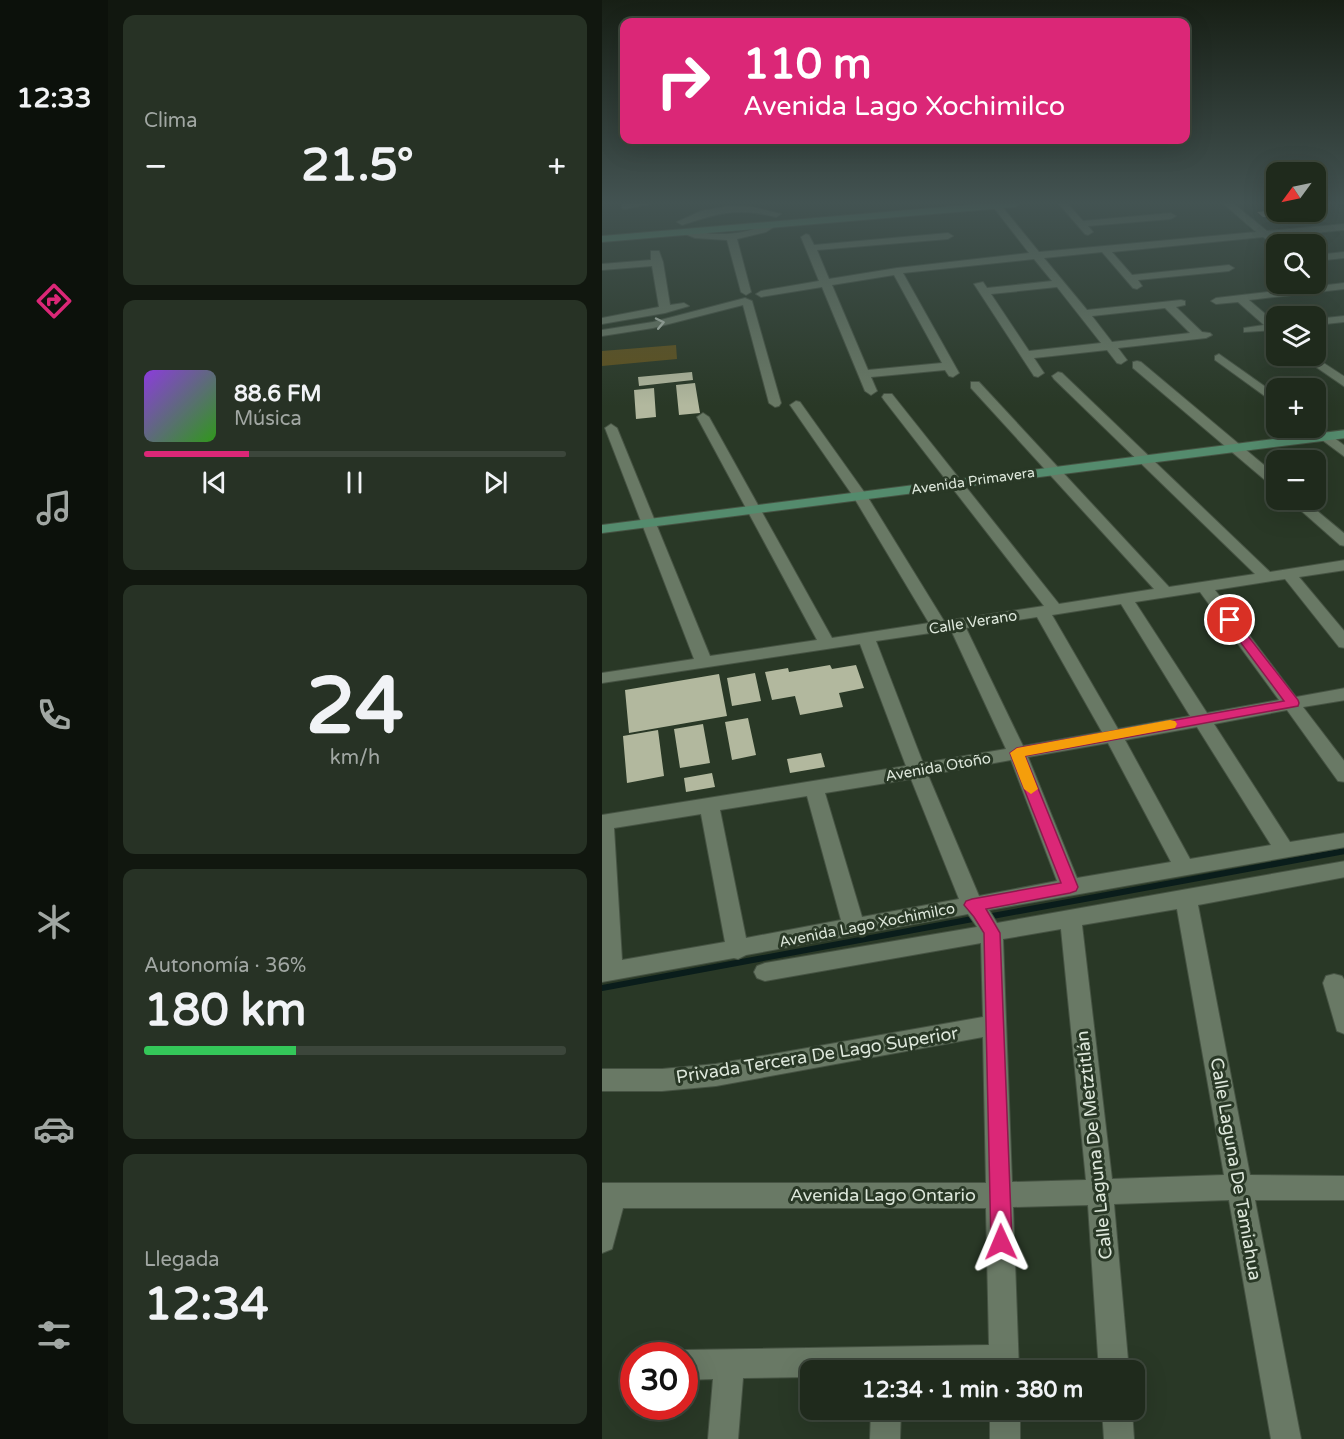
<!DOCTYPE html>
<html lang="es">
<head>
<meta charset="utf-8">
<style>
	:root { --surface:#1f2a1c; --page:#273225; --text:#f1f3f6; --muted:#a1a7a3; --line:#3c463b; --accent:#db2777 }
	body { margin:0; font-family:"Varela Round",sans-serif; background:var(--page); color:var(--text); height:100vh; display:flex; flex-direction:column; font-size:22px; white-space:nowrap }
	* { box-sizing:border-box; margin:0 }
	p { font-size:20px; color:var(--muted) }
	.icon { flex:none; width:33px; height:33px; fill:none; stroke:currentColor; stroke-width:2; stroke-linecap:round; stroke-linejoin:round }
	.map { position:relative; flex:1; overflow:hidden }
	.sheet { display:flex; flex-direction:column; gap:15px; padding:15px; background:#11170f; width:494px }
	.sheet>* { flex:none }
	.top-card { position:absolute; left:18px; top:18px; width:570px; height:126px; border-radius:12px; box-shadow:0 6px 24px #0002,0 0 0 2px var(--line); background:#db2777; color:#fff; overflow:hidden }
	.needle { width:39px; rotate:237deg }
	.controls { position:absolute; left:664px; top:162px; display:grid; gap:12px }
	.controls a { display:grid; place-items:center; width:60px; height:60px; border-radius:12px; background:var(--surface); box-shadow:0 6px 24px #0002,0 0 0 2px var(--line); font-size:30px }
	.speed { position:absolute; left:18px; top:1342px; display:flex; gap:12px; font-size:30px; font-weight:700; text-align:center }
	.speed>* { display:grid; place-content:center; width:78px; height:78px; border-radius:50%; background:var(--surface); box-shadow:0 6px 24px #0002,0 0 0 2px var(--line); line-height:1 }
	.speed .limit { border:9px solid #d22; background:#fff; color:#111 }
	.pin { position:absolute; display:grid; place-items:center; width:51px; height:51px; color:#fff; margin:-26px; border:3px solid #fff; border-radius:50%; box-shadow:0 2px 6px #0007 }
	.me { position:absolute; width:66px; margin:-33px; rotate:359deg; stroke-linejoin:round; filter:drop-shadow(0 0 4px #0008) }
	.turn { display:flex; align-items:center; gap:21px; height:126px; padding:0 24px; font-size:27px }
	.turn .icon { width:78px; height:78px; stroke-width:2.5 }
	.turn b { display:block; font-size:42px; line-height:51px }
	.big { font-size:45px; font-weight:800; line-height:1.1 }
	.sheet .card { flex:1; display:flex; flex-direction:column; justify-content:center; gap:9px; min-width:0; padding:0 21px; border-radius:12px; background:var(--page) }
	.sheet .dial { align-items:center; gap:0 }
	.dial b { font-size:78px; line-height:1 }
	.song { display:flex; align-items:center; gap:18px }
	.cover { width:72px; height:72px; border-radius:9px; background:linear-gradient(135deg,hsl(270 70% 55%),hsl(110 70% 35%)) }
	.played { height:6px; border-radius:3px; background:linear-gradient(90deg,var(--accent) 25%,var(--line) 25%) }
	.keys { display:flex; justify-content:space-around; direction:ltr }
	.heat { display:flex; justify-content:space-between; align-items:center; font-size:33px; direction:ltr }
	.charge { height:9px; border-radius:4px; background:linear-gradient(90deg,#34c759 36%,var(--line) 0) }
	.trip { position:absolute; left:198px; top:1360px; width:345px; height:60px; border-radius:12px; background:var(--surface); box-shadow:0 6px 24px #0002,0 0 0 2px var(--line); font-weight:800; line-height:60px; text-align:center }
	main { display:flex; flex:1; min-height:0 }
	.dock { display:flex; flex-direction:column; width:108px; justify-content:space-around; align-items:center; background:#0c110b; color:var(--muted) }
	.dock .icon { width:42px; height:42px }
	.dock .current { color:var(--accent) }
	.dock b { font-size:27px; color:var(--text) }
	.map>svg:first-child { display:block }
	.green { fill:#60521c }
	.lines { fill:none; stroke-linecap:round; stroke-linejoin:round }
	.stream-far1 { stroke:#0a1d1b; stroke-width:3 }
	.stream { stroke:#0a1d1b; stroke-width:6 }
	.building { fill:#b2b89e }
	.street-casing { stroke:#465343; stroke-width:2 }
	.secondary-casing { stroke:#465343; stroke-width:2 }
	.street { fill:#697965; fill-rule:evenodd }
	.secondary { fill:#548b6d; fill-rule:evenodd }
	.oneway { stroke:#bac6b8 }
	.route { fill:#db2777; stroke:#8e194d; stroke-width:1.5 }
	.slow { fill:#f59e0b }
	.labels { text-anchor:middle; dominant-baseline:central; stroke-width:6; stroke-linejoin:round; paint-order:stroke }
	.far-street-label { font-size:14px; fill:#dde7db; stroke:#293826 }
	.street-label { font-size:15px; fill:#dde7db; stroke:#293826 }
	.near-street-label { font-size:18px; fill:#dde7db; stroke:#293826 }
</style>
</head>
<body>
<main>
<nav class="dock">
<b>12:33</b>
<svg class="icon current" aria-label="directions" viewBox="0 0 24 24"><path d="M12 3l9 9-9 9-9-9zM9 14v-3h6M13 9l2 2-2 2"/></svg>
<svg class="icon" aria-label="music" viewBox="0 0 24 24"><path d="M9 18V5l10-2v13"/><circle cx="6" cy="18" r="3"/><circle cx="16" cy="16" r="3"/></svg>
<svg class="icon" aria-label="phone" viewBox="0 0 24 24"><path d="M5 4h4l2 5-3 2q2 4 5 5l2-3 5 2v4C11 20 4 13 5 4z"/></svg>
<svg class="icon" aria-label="climate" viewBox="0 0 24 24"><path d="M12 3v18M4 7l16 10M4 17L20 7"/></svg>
<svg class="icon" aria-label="car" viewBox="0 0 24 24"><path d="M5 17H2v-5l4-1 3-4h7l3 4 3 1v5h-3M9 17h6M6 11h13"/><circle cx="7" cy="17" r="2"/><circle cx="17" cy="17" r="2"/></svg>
<svg class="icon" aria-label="filters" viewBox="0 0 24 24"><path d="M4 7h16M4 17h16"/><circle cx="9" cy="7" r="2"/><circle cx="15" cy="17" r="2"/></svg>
</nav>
<section class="sheet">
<div class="card"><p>Clima</p>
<div class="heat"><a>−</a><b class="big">21.5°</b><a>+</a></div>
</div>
<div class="card">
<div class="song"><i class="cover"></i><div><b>88.6 FM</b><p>Música</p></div></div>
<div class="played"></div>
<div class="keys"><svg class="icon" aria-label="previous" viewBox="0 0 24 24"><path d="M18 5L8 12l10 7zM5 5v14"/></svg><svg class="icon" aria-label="pause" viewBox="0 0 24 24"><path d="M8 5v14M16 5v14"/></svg><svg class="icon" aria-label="next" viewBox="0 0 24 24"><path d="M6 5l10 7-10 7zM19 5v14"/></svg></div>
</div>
<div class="card dial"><b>24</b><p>km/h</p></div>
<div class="card"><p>Autonomía · 36%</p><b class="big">180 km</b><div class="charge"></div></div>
<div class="card"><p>Llegada</p><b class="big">12:34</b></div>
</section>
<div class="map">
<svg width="743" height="1439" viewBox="0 0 743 1439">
	<rect width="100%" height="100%" fill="#293826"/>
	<path class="green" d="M74 345 75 359 0 366V351Z"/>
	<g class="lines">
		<path class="stream-far1" d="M739 204 743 206"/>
		<path class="stream" d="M385 917 743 851
			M0 988 376 918"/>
	</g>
	<path class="building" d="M714 206 724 213 703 216 696 212H714Z
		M675 210 683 212 691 217H661L655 212Z
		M90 372 91 380 37 386 36 377Z
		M93 383 98 413 77 415 74 385Z
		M52 388 54 417 34 419 32 390Z
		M228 665 230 669 254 665 262 688 237 693 241 707 198 715 193 696 170 700 163 672 186 668 187 672Z
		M153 673 159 701 130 706 125 678Z
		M117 674 125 716 27 733 23 690Z
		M146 718 154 755 130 760 123 722Z
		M101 724 108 763 78 768 72 729Z
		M56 730 62 776 25 783 21 736Z
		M219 753 223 767 188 773 185 759Z
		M110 773 113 787 84 792 82 778Z"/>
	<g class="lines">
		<g class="street-casing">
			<path id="street" d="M20 204H48L23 209 20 208Z
				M389 204H398L437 252 654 232 622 204H632L665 231 743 224V230L671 237 666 240 661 237 510 252 530 275 627 265 632 268 627 271 536 280 540 286 535 289 531 288 500 252 442 258 485 310 579 300 583 301V305L574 307 600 332 608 333 610 335 604 338 516 348 525 360 519 364 515 363 505 350 432 358 442 373 436 377 432 376 372 284 381 282 385 288 450 281 432 259 301 273 357 373 351 377 347 376 343 370 269 377 275 391 269 395 263 391 220 287 159 297 154 294 159 291 217 281 199 237 204 234 207 235 212 245 346 233 351 236 346 239 215 250 227 279 295 268 427 253ZM292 275 340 363 266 370 230 285ZM455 287 499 343 427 351 389 294ZM563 308 588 333 510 342 490 316Z
				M457 204H466L481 221 569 213 574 216 569 219 486 226 491 232 486 235 483 234Z
				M127 206 151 207 179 214 174 217C134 207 117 213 80 225L75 222 99 211Z
				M167 223 175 225 164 232 135 239 149 292 144 295 139 292 125 240 93 238 78 232 83 229C113 237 139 236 167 223Z
				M49 251H57L61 262 68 305 82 303 87 306 63 313 0 324V318L57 307 50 266 0 270V264L49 260Z
				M743 252V258L714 261V255Z
				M743 283V289L647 300 675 324V330L642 332V328L662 325 636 302 614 304 609 301 614 298Z
				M143 298 150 301 179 403 177 406 173 407 167 403 141 305 51 328 0 336V330L51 322Z
				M743 316V322L714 325V319Z
				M617 354 675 395V405L613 360V356Z
				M698 356H711L743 377V387Z
				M535 361 539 362 675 476V487L670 486 531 368V362Z
				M456 372 460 373 668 572 743 560V570L697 577 743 632V648L737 647 683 579 613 590 694 697 743 688V700L701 707 743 762V782L736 781 685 710 612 724 688 842 743 833V847L387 910 395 923 743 861V877L596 905 648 1175 743 1176V1200H653L699 1439H669L627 1200 512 1204 527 1371H497L486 1205 411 1207 417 1371H208V1377L141 1378 136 1439H106L111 1379 82 1380V1356H71L82 1350 387 1345 384 1208H21L10 1249 0 1253V1183H384L381 1037 114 1086 60 1091H0V1069H60L114 1064 381 1017 379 943 163 981 155 978 152 972 155 966 163 963 375 927 366 914 144 955 136 959 132 958 0 982V815L304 766 258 644 0 683V673L92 659 3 428 9 424 15 428 108 656 215 640 95 417 101 413 107 417 230 638 327 623 251 496 188 405 194 401 198 402 265 496 342 621 442 606 282 400 280 397 282 394H290L457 604 552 589 369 388V382H377L567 587 653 574 452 379 450 376ZM598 592 677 700 605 713 533 602ZM519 604 588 716 516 729 450 615ZM435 617 500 732 421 746 364 628ZM349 630 404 749 321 763 274 641ZM595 727 669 845 588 859 523 740ZM506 743 569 862 475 878 426 757ZM409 760 455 881 377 896 326 775ZM309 779 357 899 260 917 223 793ZM205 796 239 920 144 938 118 810ZM99 814 123 942 20 960 12 828ZM575 909 622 1175 510 1179 480 925ZM459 929 484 1180 410 1182 401 939Z
				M715 425 743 446V457L704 428H714Z
				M687 500H702L743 534V546L738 545Z
				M732 974 740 976 743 981V1034L735 1031 721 983 724 976Z
				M269 1410H299L298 1439H268Z
				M388 1410H418V1439H388Z
				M500 1410H530L532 1439H502Z"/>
		</g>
		<g class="secondary-casing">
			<path id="secondary" d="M377 204H417L413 207 0 242V236Z
				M743 430V438L0 533V525Z"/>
		</g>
		<use href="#street" class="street"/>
		<use href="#secondary" class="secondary"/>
	</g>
	<defs><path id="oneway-chevron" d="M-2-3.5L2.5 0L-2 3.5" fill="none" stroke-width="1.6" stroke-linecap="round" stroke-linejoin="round" transform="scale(1.5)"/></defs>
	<use class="oneway" href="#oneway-chevron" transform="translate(58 323) rotate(-12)"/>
	<linearGradient id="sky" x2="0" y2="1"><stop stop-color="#171f15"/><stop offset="0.5" stop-color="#435352"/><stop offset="1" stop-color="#435352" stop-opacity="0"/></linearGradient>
	<rect width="743" height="406" fill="url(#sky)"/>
	<path class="route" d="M628 617 632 618 696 700 697 703 696 706 423 756 476 887 474 891 468 893 384 909 398 933 410 1242 407 1249 399 1252 392 1249 389 1242 382 933 372 917 362 905 364 901 370 899 459 883 408 753 415 748 682 701 622 620Z"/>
	<path class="slow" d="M568 720 573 721 575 724 573 728 423 756 436 789 429 794 422 789 408 753 415 748Z"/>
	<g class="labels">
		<g class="far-street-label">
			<text transform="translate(371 481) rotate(-8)">Avenida Primavera</text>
		</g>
		<g class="street-label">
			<text transform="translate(371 622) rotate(-9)">Calle Verano</text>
			<text transform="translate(336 767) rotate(-10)">Avenida Otoño</text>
			<text transform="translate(265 925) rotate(-11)">Avenida Lago Xochimilco</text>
		</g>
		<g class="near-street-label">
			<text transform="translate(215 1055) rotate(-9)">Privada Tercera De Lago Superior</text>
			<text transform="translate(492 1145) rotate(-96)">Calle Laguna De Metztitlán</text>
			<text transform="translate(634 1169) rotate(80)">Calle Laguna De Tamiahua</text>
			<text x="281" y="1195">Avenida Lago Ontario</text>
		</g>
	</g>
</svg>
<div class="controls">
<a><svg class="needle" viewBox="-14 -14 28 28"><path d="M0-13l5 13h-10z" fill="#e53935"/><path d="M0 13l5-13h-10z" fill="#a1a7a3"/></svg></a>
<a><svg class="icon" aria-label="search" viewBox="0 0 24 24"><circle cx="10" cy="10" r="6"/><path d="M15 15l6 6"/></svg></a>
<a><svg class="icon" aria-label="layers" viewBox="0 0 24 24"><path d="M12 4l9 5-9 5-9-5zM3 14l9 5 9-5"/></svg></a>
<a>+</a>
<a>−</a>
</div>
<div class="speed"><div class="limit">30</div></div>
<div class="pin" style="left:628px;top:620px;background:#d93025"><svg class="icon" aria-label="arrive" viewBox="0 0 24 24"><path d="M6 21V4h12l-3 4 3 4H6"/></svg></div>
<svg class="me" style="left:399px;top:1242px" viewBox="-20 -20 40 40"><path d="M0-17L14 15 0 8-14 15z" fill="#db2777" stroke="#fff" stroke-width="4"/></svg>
<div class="trip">12:34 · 1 min · 380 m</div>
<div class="top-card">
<div class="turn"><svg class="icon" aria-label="right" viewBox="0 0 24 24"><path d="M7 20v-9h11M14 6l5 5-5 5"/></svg><div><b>110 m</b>Avenida Lago Xochimilco</div></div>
</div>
</div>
</main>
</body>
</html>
